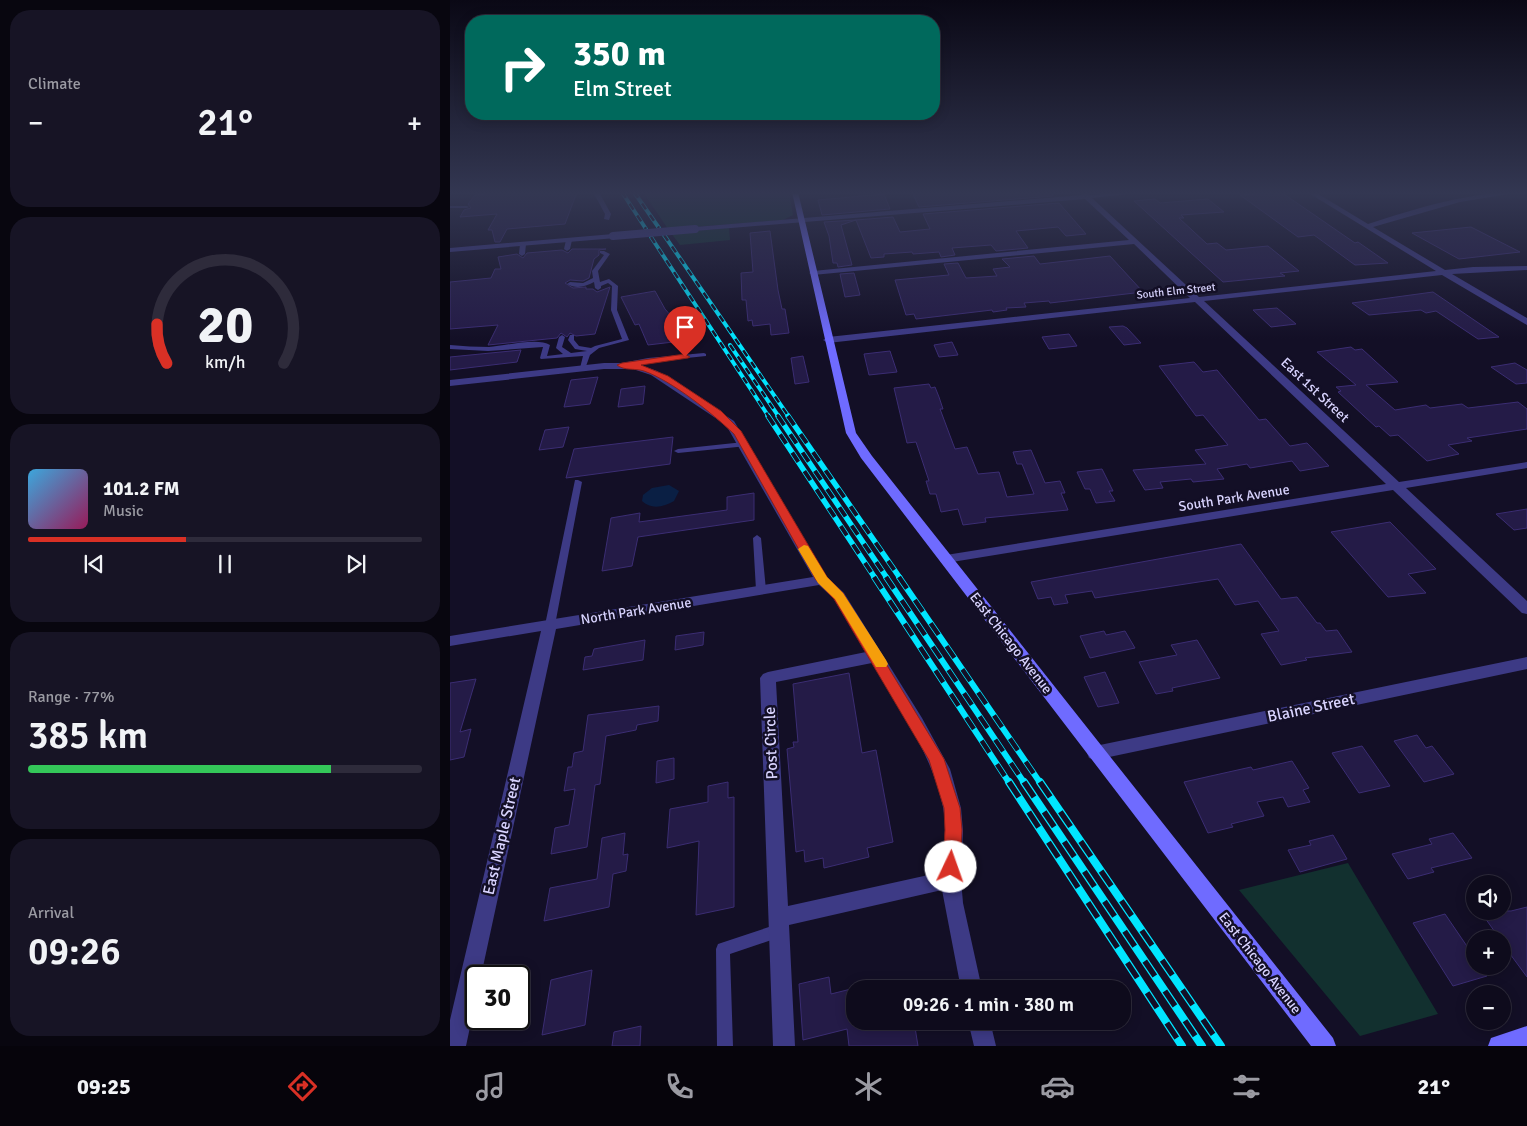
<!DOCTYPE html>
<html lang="en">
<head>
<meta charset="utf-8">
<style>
	:root { --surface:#0e0b1c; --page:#171425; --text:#f1f3f6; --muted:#9b9ba3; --line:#2e2b3b; --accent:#d93025 }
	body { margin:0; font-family:Signika,sans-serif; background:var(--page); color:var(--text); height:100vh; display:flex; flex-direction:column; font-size:19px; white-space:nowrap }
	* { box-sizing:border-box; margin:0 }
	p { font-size:16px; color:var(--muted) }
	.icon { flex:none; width:28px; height:28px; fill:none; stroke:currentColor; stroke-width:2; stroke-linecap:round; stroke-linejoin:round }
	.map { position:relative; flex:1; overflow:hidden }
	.sheet { display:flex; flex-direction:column; gap:10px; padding:10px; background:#08060f; width:450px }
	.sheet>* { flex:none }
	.top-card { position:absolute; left:15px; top:15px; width:475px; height:105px; border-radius:20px; box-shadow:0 2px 12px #0003,0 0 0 1px var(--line); background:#00695c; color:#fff; overflow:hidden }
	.controls { position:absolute; left:1016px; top:875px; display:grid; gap:10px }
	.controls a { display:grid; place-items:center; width:45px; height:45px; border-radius:50%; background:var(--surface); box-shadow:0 2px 12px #0003,0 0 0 1px var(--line); font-size:25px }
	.speed { position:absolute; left:15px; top:965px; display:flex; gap:10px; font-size:25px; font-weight:700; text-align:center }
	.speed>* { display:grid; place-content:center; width:65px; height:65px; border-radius:50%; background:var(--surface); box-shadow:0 2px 12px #0003,0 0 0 1px var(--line); line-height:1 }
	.speed .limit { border:2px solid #111; border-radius:8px; background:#fff; color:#111 }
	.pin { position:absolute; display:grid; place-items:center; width:42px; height:42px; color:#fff; margin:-51px -21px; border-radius:50% 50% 50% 0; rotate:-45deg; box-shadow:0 0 5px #0007 }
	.pin .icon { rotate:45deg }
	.me { position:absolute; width:55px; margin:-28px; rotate:3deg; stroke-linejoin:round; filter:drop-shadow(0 0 4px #0008) }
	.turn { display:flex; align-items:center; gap:18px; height:105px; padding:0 25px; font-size:22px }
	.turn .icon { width:65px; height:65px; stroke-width:2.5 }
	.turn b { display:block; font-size:35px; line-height:42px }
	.big { font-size:38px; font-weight:600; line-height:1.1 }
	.sheet .card { flex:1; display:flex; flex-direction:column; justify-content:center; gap:8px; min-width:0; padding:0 18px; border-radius:20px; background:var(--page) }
	.sheet .dial { align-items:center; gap:0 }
	.dial svg { height:130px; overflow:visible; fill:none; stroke:var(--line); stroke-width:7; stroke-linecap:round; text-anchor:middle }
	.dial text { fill:var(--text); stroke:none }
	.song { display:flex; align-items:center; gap:15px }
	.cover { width:60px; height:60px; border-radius:8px; background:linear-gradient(135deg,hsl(200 70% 55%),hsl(330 70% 35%)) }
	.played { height:5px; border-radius:2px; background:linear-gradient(90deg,var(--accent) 40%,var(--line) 40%) }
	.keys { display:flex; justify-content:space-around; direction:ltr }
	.heat { display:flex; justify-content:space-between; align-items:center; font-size:28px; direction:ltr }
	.charge { height:8px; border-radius:4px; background:linear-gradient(90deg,#34c759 77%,var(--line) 0) }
	.trip { position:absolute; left:396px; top:980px; width:285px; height:50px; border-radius:20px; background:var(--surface); box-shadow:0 2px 12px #0003,0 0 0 1px var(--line); font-weight:600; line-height:50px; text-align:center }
	.menu { display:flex; height:80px; justify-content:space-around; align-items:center; background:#06040b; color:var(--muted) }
	.menu .icon { width:35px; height:35px }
	.menu .selected { color:var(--accent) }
	.menu b { font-size:22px; color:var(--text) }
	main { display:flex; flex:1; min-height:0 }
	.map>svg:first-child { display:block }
	.green { fill:#12302f }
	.water { fill:#0a1f44 }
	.building { fill:#241b47; stroke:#3b2d73 }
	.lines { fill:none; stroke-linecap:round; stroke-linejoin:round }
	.lane { fill:#3d3a85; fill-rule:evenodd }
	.street { fill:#3d3a85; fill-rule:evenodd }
	.secondary { fill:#6f6bff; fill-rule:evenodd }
	.rail-far3-casing { stroke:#00e5ff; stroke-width:4 }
	.rail-far2-casing { stroke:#00e5ff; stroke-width:5.5 }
	.rail-far1-casing { stroke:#00e5ff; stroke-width:6 }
	.rail-casing { stroke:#00e5ff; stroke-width:8 }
	.rail-far3 { stroke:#130f26; stroke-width:2.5; stroke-dasharray:7; stroke-linecap:butt }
	.rail-far2 { stroke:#130f26; stroke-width:4; stroke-dasharray:11; stroke-linecap:butt }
	.rail-far1 { stroke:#130f26; stroke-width:4.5; stroke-dasharray:14; stroke-linecap:butt }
	.rail { stroke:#130f26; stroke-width:5.5; stroke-dasharray:18; stroke-linecap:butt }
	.street-bridge { stroke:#3d3a85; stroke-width:8 }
	.route { fill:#d93025; stroke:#8d1f18 }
	.slow { fill:#f59e0b }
	.labels { text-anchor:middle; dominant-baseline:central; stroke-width:5; stroke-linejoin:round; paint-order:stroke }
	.far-street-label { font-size:11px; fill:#d9d4ff; stroke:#130f26 }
	.street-label { font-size:14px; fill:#d9d4ff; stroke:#130f26 }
	.near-street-label { font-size:16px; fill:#d9d4ff; stroke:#130f26 }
</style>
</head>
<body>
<main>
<section class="sheet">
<div class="card"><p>Climate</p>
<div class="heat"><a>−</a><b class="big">21°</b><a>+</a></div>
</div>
<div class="card dial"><svg viewBox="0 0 100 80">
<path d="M14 69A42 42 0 1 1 86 69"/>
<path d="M14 69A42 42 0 0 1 8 45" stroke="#d93025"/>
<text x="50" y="56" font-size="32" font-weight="700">20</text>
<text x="50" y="72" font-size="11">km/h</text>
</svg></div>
<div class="card">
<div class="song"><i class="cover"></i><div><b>101.2 FM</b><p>Music</p></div></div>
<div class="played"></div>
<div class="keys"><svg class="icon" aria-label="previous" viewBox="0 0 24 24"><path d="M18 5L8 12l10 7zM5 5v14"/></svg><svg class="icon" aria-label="pause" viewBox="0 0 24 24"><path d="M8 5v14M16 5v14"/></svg><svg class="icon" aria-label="next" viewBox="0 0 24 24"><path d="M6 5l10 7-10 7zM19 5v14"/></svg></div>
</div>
<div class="card"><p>Range · 77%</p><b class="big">385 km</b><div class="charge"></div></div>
<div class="card"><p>Arrival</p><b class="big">09:26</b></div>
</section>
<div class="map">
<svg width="1077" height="1046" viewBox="0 0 1077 1046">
	<rect width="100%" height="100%" fill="#130f26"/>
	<path class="green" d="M193 192H339L343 215 333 220 218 229Z
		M279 228 280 240 230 245 221 233Z
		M898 863 988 1014 910 1036 789 890Z"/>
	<path class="water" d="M219 485 229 491 224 501C214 507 201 510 192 501L193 495 202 488Z"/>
	<path class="building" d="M58 192H127L115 224 57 229 50 242H45L42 230H38L47 214 10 217 14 210 21 208 18 204 25 195Z
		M462 192H601L603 196 469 207Z
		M831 192 905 243 908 242 938 263 905 265 864 235 848 237 790 195Z
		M434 194 440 209 372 215 368 200Z
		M705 199 710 203 758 199 774 212 731 215 734 218H729L757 244 767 243 776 250 818 246 849 271 830 273 835 276 773 282 684 201Z
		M609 203 636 234 616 236 608 227 566 231 578 248 546 251 541 245 502 248 505 255 491 257 489 252 463 254 462 252 434 254V257L421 258 406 220 443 217 450 232 480 229 473 214Z
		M406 220 391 225 402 265 388 267 387 263H383L379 236 374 222Z
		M1021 227 1070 252 1009 259 962 233Z
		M320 231 328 290 332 309H335L339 333 321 335 320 324 303 326 302 320 298 321 296 300H292L291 273 303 272 300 233Z
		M122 249H156L149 250V255L144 259 139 278 133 281 120 280 115 283 123 288 136 287V289H143L147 292 160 287 145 334 126 336 120 333 117 337 111 333 107 338 38 345 48 325 0 329V282L41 278 45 269H51L48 257 67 254 73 258 77 253 112 250 118 253Z
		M584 256 590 264 660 256 693 292 600 303 599 301 574 303 576 307 556 308 557 310 543 312 542 310 466 319 464 314 456 315 445 280 499 275 494 264 508 263 516 278 547 276 543 269 560 267 552 259Z
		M404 273 410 295 395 297 390 274Z
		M205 291 215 309 222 317 225 316 240 340 198 345 189 324 185 325 171 297Z
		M983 292 1049 337 1028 339 986 311 976 313 971 310 919 315 902 303Z
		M827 308 846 324 821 327 803 310Z
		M673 326 677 328 691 343 674 345 659 327Z
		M619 334 627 346 599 349 592 337Z
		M502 342 508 355 489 357 484 345Z
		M901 347 905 350 912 349 948 382 916 385 945 410 976 405 980 408 1012 404 1018 408 1068 402 1077 409V429L1017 438 1022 441 998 445 1009 454 977 461 948 435 940 436 929 426 926 427 888 392 891 391 886 387 906 385 867 352Z
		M71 350 67 362 0 370V357Z
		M440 351 447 372 419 375 414 354Z
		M353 356 359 382 345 384 341 358Z
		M744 362 753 372 767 370 809 420 816 419 840 446 857 443 879 466 850 471 842 461 800 468 797 464 767 469 774 479 743 482 741 479 710 482 713 488 695 490 683 470 756 464 745 450 778 445 753 415 746 416 709 366Z
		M1065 363 1077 370V383L1066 384 1041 367Z
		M148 377 140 404 114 407 121 380Z
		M479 384 481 388 485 387 489 397 493 409H490L505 449 517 447 528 474 549 472 557 497 584 494 572 464H567L563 452 581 450 595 483 610 481 615 493H611L618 510 535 518 536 522 513 525 508 509 491 512 486 494H480L476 481H479L466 442 457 443 444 388Z
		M195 386 193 404 168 407 171 389Z
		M119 427 113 447 89 450 95 430Z
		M223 437 220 464 116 478 124 449Z
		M652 469 663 491H659L665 501 646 503 640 489H635L627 472Z
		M304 493V520L188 537 182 566 152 571 161 518 190 513 189 522 277 510V497Z
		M1077 509V528L1064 530 1046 514Z
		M940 522 986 569 958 574 976 593 938 597 881 532Z
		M791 544 831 599 847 597 867 623H870L876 631 887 630 902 652 855 658 857 660 831 665 811 634 829 631 808 601 785 605 768 579 645 598 642 591 615 595 618 603 604 605 601 597 588 599 581 582Z
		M654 631 656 635 675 631 685 648 640 658 630 636Z
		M254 632 253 645 225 650 226 636Z
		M195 640 193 660 133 670 135 657 142 656 144 649Z
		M747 640 770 678 722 688 723 691 706 694 689 662 727 655 721 645Z
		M655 672 669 703 648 707 634 677Z
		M399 673 412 753 426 750 443 842 417 848 419 857 374 868 373 858 355 862 354 850 346 852 337 749 344 747 343 742H348L343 684Z
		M26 679 10 732 21 729 14 757 0 760V683Z
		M209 706 208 721 187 725 186 730 156 736 150 784 145 785 137 847 101 854 105 828 119 825 125 789 114 791 118 767H122L124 753 133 751 138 715Z
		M967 735 976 748 982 746 1004 774 974 782 944 741Z
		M912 746 940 786 909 793 882 753Z
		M224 758V779L206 783 207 761Z
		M842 761 859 788 853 790 860 802 838 807 833 797 807 802 814 816 781 824 783 827 758 833 734 782 801 767 803 770Z
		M278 782V798L284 797V907L246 915 249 841 217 848 220 809 258 802V786Z
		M175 833 173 855 178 854 176 871 163 874 159 907 94 921 100 888 147 879 152 838Z
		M1003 833 1022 858 981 868 984 872 958 879 942 854 982 844 979 839Z
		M883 835 897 859 850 872 838 850 861 845 859 841Z
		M1077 907V977L1052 943V939H1050L1030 911H1061Z
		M995 914 1025 958V966H1030L1037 976 1003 986 963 923Z
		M142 970 135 1025 92 1035 101 980Z
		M379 977 381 994 405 988V1021H464L468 1046H399L397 1029 353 1040 349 984Z
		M191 1026 190 1046H162L164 1032Z"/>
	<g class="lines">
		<path class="lane" d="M0 206H17L19 207 17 208H0Z
			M119 238 122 240 120 249 117 251 114 249 116 240Z
			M73 242 76 244 75 254 72 256 69 254 70 244Z
			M150 251H154L160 254 148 271 150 282 159 279 168 286 167 310 179 340 149 348 140 355 135 369H131L130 368 133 356 91 359 90 358 93 347 38 351 0 349V345C13 346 26 347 39 347 54 346 88 337 100 345L97 356 113 354 106 348 109 337 112 335 115 337 112 347 121 353 137 351 125 349 118 340 120 335H124V340L129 346 141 348 145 346 172 339 161 310 162 286 158 283 151 286V288L148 290 145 288 144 282C135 287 126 289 117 284L120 282 133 283 143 278 142 271 154 255 150 253Z
			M254 353 256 354V356L198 362 172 367 169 365 172 363 198 358Z
			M294 442 298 444 297 446 228 453 224 451 228 449Z
			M125 480H128L132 482 105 625 104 628H96L95 625Z
			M307 535 311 538 316 590 314 592H308L306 590 303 538Z
			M328 924 333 926 335 931 333 936 280 954 283 1046H267L266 949 268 944Z"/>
		<path class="street" d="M143 192H149L161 214 159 220 154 219 155 214Z
			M629 192H636L639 195 697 192 642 198 749 297 986 271 857 192H865L918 224C968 208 1018 192 1071 192L1010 202 923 227 995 270 1023 267 1077 266V270L1002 274 1077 318V325L992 275 754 301 949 482 1077 462V468L956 488 1077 601V614L1072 613 943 490 496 563 491 562 489 559 496 555 936 484 745 302 378 343 373 340 378 337 740 298 684 244 363 275 359 273 363 271 679 240 635 199 245 231 241 229 245 227 632 195Z
			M163 234 167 236 166 238 0 252V248Z
			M154 363H184L207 371 284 421 377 577 394 593 472 718 500 769 511 808 513 831 511 879 513 903 532 989H511L492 890 339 925 345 1046H323L310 678 313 674 318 672 416 652 384 599 369 585 106 629 31 976H26V999L16 1046H0V1020L91 631 0 646V636L363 577 276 425 201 375 183 369H154L0 386V380ZM422 663C449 708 482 754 493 807 497 828 494 851 492 872L338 906 326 682Z
			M1077 657V669L645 760 639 758 637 753 639 748 645 746Z
			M518 1021H540L546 1046H524Z"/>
		<path class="secondary" d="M342 192H348L406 433 422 456 883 1038 886 1046H861L411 458 396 433Z
			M1077 1026V1046H1038L1041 1038Z"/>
		<g class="rail-far3-casing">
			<path id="rail-far3" d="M172 192 196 229
				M184 192 209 228
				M214 235 339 417
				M201 237 319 417
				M280 345 329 417"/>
		</g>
		<g class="rail-far2-casing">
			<path id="rail-far2" d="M318 416 425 578
				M328 416 437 578
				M338 416 450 578"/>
		</g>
		<g class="rail-far1-casing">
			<path id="rail-far1" d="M424 577 560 784
				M436 577 575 784
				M449 577 591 784"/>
		</g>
		<g class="rail-casing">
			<path id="rail" d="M559 782 732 1046
				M574 782 752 1046
				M590 782 771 1046"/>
		</g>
		<use href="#rail-far3" class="rail-far3"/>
		<use href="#rail-far2" class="rail-far2"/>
		<use href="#rail-far1" class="rail-far1"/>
		<use href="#rail" class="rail"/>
		<path class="street-bridge" d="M163 236 245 229"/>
	</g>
	<linearGradient id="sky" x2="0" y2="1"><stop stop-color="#0a0815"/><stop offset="0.57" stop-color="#333752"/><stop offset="1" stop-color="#333752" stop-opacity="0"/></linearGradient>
	<rect width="1077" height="339" fill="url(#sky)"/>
	<path class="route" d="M235 354 240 357 238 358 191 365 218 376 271 411 291 431 377 577 393 593 494 759 510 808 512 830 510 867 507 873 501 875 495 873 493 867 495 830 494 808 479 760 384 599 366 580 284 434C262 413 222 381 194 371 185 368 174 371 167 365L172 363Z"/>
	<path class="slow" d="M354 545 358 546 377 577 393 593 436 660 438 664 436 667H426L385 599 368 583 348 549Z"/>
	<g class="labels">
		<g class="far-street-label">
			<text transform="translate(726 291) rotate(-6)">South Elm Street</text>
		</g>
		<g class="street-label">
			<text transform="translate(865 390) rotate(43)">East 1st Street</text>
			<text transform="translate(784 498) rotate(-9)">South Park Avenue</text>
			<text transform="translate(186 611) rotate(-9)">North Park Avenue</text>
			<text transform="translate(561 643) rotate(52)">East Chicago Avenue</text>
			<text transform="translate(810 963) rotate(52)">East Chicago Avenue</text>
		</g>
		<g class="near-street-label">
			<text transform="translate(861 708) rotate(-12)">Blaine Street</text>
			<text transform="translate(321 743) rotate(-92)">Post Circle</text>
			<text transform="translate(52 836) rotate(-77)">East Maple Street</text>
		</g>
	</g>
</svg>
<div class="controls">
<a><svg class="icon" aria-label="sound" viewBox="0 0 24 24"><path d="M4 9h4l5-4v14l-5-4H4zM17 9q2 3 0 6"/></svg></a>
<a>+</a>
<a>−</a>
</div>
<div class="speed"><div class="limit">30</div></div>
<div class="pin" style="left:235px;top:357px;background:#d93025"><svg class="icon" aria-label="arrive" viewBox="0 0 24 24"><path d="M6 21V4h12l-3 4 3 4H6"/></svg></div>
<svg class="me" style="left:501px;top:867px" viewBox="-20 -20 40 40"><circle r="19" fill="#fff"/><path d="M0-13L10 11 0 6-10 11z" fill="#d93025"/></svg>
<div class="trip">09:26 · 1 min · 380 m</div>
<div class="top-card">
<div class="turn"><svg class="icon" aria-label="right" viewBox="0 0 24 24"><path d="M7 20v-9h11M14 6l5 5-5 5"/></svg><div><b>350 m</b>Elm Street</div></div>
</div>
</div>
</main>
<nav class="menu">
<b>09:25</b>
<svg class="icon selected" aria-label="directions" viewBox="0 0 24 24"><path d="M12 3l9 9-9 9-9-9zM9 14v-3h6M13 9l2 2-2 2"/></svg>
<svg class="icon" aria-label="music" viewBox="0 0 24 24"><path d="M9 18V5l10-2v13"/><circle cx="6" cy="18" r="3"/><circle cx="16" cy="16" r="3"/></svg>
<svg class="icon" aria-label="phone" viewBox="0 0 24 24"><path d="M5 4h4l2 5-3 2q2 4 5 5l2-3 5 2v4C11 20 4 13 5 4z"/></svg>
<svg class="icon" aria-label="climate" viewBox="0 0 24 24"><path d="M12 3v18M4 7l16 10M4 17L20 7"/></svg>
<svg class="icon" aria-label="car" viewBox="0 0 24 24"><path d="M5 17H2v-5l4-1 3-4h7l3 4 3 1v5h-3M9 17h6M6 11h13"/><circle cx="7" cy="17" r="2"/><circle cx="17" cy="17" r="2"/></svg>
<svg class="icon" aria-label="filters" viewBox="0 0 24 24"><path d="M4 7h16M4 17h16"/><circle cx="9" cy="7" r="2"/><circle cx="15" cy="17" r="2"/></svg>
<b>21°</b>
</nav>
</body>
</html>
